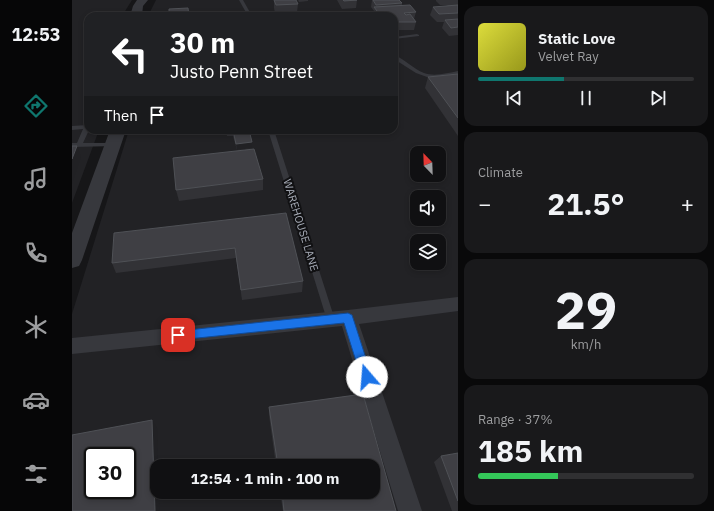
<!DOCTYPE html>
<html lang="en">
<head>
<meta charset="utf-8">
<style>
	:root { --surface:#101012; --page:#19191b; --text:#f1f3f6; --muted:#9c9d9f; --line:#303032; --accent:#0f766e }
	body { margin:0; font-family:"IBM Plex Sans",sans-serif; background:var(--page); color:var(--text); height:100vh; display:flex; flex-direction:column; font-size:15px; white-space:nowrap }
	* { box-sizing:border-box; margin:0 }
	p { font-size:13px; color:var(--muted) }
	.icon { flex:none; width:22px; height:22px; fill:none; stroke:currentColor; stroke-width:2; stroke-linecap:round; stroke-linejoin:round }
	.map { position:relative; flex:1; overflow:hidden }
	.panel { display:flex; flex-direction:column; gap:6px; padding:6px; background:#09090a; width:256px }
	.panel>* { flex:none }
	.top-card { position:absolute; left:12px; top:12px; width:314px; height:122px; border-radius:12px; box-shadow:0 2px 6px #0003,0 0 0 1px var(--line); background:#202124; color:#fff; overflow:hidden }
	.needle { width:26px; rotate:337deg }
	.controls { position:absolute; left:338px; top:146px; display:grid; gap:8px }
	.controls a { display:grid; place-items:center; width:36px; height:36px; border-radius:8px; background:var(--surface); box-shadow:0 2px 6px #0003,0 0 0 1px var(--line); font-size:20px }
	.speed { position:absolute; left:12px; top:447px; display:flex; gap:8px; font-size:20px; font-weight:700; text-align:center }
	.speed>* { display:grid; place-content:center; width:52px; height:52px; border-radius:50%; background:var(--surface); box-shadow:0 2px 6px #0003,0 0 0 1px var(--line); line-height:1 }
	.speed .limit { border:2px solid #111; border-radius:6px; background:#fff; color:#111 }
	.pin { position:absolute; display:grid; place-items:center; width:34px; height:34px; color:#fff; margin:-17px; border-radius:8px; box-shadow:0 2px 6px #0006 }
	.me { position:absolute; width:44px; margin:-22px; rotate:342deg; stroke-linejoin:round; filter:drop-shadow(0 0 3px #0008) }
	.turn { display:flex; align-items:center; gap:14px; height:84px; padding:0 20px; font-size:18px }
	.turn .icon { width:52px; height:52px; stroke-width:2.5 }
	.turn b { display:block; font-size:28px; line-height:34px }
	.then { display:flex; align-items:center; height:38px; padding:0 20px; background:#0003; gap:8px; font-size:15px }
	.big { font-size:30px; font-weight:700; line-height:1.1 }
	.panel .tile { flex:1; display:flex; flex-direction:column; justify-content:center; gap:6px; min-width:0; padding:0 14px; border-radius:12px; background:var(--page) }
	.panel .dial { align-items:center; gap:0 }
	.dial b { font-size:52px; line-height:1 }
	.song { display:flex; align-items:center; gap:12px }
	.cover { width:48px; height:48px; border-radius:6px; background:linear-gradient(135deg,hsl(60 70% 55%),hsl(60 70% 35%)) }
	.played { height:4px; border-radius:2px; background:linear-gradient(90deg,var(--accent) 40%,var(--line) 40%) }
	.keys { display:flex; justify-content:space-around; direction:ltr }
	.heat { display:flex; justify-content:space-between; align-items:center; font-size:22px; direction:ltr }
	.charge { height:6px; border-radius:3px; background:linear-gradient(90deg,#34c759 37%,var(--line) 0) }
	.trip { position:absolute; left:78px; top:459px; width:230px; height:40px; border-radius:12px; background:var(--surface); box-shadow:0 2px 6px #0003,0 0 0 1px var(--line); font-weight:700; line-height:40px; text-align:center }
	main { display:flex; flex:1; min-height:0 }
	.tab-bar { display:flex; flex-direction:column; width:72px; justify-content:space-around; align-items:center; background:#060607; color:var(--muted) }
	.tab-bar .icon { width:28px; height:28px }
	.tab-bar .selected { color:var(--accent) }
	.tab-bar b { font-size:18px; color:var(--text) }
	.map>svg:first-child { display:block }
	.built { fill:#222225; fill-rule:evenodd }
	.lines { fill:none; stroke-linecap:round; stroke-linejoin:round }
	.service { fill:#37383d; fill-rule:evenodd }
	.minor { fill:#37383d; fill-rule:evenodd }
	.tertiary { fill:#37383d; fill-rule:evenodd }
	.wall { fill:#323236 }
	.shaded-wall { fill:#212124 }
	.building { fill:#3f3f44; stroke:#4f5156; fill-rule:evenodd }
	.route { fill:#1a73e8; stroke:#114b97 }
	.labels { text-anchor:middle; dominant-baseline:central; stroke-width:4; stroke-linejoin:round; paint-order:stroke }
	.street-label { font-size:11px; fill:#a8adb8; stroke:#111113 }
</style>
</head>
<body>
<main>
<nav class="tab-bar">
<b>12:53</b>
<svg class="icon selected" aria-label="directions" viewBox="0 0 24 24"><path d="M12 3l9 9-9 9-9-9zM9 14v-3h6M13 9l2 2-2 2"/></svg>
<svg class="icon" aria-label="music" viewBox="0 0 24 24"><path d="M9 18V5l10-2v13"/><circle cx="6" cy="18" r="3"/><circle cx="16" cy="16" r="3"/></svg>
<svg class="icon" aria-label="phone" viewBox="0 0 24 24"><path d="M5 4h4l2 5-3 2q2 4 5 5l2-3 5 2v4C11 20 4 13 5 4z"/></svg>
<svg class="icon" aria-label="climate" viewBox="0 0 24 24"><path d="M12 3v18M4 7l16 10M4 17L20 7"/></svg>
<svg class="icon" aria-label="car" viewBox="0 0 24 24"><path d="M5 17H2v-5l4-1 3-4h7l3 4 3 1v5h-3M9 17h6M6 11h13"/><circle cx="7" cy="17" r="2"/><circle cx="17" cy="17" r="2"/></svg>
<svg class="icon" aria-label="filters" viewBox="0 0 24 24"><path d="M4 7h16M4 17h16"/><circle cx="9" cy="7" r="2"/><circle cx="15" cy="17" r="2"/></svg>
</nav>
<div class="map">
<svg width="386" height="511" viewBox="0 0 386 511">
	<rect width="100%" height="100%" fill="#161618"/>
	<path class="built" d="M0 0H60L50 16H16V130H27L0 203Z
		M84 0H386V511H0V314L57 130H322V16H76ZM345 153H367V175H345ZM345 197H367V219H345ZM345 241H367V263H345ZM21 456H55V490H21ZM85 466H301V492H85Z"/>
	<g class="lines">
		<path class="service" d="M167 0H171L180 16H176Z
			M345 34 347 35V36L322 39V37Z
			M322 55C333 59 341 69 352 73 362 77 376 73 386 71V75L365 77H355L344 73 322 59Z
			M16 125 17 130 11 143H41L44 145 43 146 0 147V143H5L11 129 0 130V126Z
			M196 130H202L263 320 262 323 259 324 256 323 255 320Z"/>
		<path class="minor" d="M386 297V311L287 324 350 511H326L270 326 0 354V338L276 310Z"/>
		<path class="tertiary" d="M65 0H76L71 6 70 16H58L61 6Z
			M38 130H54L10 260 7 266 0 268V233Z"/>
	</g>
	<path class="wall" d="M202 0 226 4 225 12 203 13 202 8Z
		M226 0H236V1L227 2Z
		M265 0H285L284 8 270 9Z
		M300 0H327L330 3V6L344 12 342 19 344 22 342 30H322V16H302L301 15 302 11 299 7Z
		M364 0H386V35L377 36 370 28 372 22H365L358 15 361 7 376 6 375 5H368L364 1Z
		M386 74V136L353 88 356 77Z
		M154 130H177L180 148 165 150 161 136H155Z
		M191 179V190L107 201 104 190Z
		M214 213 231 281 230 292 170 300 164 258 44 273 40 263Z
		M291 394 324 511H211L208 492H301V466H204L197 415V407Z
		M386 453V511H380L362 462 369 456Z"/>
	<path class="shaded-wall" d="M180 142V148L165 150 164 144Z
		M5 146 9 157 0 184V159Z
		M80 420 85 428 86 466H85V492H87L88 511H83Z"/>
	<path class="building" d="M202 0H224L226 4 204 5Z
		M271 0H285L272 1Z
		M301 0H327L330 3 304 5Z
		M338 5 344 12 332 13 334 15 338 14 344 22H322V16H309L320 15 319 14 308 15 302 7Z
		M386 5V13L367 14 361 7Z
		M116 8 117 16H97V9Z
		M386 19V27L379 28 373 20Z
		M386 74V118L356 77Z
		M161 130H177L180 142 164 144Z
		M0 146H5L0 159Z
		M182 149 191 179 104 190 101 158Z
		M214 213 231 281 169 290 163 248 40 263 42 233Z
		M291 394 324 511H212L210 492H301V466H206L197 407Z
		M80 420 83 511H0V435ZM21 456H55V490H21Z
		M386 453V501L369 456Z"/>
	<path class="route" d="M276 313 280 315 281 318 300 377 299 381 295 382 291 381 289 377 272 323 106 340 103 338 101 335 103 332 106 331Z"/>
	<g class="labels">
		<g class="street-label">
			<text transform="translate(229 225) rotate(73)">WAREHOUSE LANE</text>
		</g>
	</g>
</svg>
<div class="controls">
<a><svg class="needle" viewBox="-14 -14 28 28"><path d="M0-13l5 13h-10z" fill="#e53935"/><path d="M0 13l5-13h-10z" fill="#9c9d9f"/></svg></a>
<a><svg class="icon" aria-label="sound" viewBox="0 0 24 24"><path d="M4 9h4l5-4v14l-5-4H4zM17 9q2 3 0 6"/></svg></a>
<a><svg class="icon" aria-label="layers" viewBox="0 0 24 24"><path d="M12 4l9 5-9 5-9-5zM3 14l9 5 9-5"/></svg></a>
</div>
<div class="speed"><div class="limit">30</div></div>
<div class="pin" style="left:106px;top:335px;background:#d93025"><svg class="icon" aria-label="arrive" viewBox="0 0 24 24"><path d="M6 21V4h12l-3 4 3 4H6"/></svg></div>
<svg class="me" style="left:295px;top:377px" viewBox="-20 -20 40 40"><circle r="19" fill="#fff"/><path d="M0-13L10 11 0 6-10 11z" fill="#1a73e8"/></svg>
<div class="trip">12:54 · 1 min · 100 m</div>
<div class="top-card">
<div class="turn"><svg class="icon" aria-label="left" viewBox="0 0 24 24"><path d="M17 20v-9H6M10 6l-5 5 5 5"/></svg><div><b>30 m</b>Justo Penn Street</div></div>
<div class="then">Then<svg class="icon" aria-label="arrive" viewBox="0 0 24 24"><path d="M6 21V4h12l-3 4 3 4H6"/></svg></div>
</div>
</div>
<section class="panel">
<div class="tile">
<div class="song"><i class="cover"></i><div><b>Static Love</b><p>Velvet Ray</p></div></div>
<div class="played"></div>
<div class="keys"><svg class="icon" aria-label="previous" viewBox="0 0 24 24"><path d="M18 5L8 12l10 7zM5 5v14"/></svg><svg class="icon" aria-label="pause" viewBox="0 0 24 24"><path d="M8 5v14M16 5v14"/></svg><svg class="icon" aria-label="next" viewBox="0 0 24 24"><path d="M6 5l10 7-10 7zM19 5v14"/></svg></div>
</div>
<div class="tile"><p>Climate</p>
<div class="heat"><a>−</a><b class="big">21.5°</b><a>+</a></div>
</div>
<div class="tile dial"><b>29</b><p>km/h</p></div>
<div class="tile"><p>Range · 37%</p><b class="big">185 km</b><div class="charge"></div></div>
</section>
</main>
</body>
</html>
